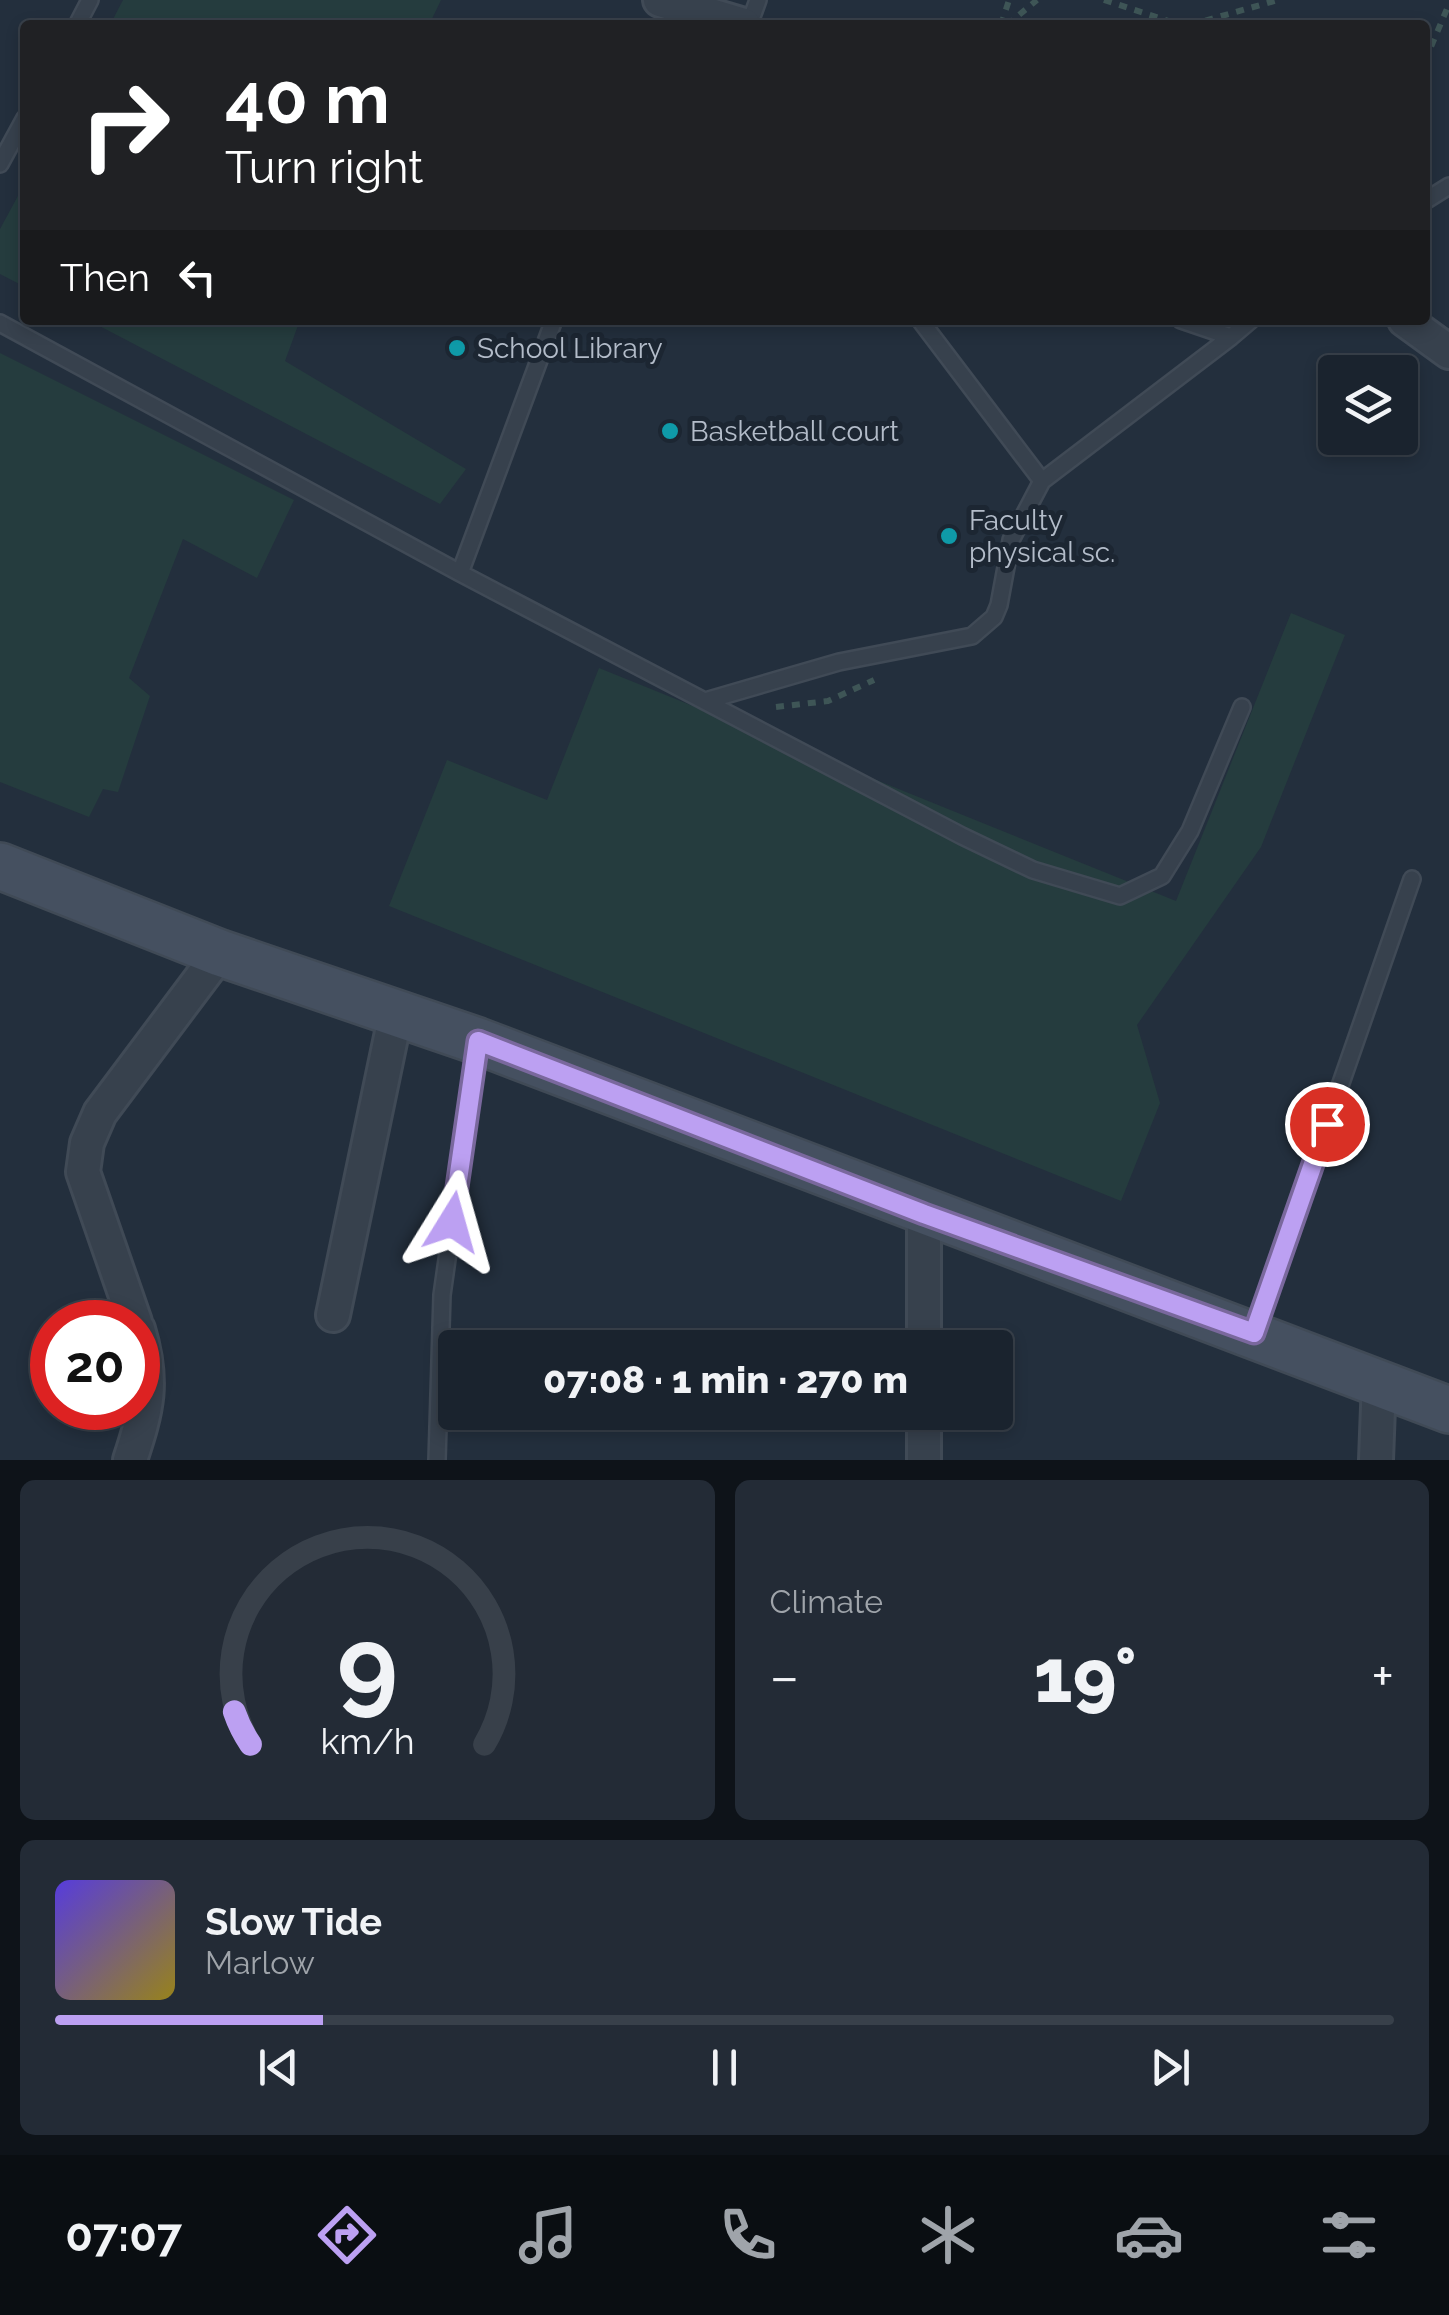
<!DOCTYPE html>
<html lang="en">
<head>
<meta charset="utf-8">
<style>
	:root { --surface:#1a232e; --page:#232b36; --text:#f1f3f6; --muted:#9fa4aa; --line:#38404a; --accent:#bca0f2 }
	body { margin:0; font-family:Raleway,sans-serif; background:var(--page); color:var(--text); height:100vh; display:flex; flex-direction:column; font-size:38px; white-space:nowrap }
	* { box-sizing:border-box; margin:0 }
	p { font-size:32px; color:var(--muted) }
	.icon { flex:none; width:55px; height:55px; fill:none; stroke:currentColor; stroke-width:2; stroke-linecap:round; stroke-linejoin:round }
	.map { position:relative; height:1460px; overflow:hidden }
	.details { display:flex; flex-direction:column; gap:20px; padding:20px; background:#0e1319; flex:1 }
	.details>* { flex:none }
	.top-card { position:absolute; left:20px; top:20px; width:1410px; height:305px; border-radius:10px; box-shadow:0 5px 15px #0003,0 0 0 2px var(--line); background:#202124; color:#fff; overflow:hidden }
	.buttons { position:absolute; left:1318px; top:355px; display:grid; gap:20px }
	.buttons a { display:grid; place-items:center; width:100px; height:100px; border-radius:10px; background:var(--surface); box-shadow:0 5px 15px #0003,0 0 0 2px var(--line); font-size:50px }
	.speed { position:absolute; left:30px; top:1300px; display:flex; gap:20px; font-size:50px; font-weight:700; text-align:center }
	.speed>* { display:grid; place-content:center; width:130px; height:130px; border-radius:50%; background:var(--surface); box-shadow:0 5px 15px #0003,0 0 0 2px var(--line); line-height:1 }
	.speed .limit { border:15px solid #d22; background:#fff; color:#111 }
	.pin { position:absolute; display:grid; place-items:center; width:85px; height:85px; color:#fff; margin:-42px; border:5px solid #fff; border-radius:50%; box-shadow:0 2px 10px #0007 }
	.me { position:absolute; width:110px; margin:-55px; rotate:8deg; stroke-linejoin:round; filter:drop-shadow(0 0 8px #0008) }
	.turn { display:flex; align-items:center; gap:35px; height:210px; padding:0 40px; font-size:45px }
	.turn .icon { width:130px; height:130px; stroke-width:2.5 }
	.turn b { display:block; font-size:70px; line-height:85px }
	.then { display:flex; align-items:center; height:95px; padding:0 40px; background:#0003; gap:20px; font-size:38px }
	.big { font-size:75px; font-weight:800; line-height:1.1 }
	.details .widget { flex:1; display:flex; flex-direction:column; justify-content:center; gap:15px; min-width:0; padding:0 35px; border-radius:15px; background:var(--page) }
	.details .dial { align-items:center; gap:0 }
	.dial svg { height:260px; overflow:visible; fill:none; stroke:var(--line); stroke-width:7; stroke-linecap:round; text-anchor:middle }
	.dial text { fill:var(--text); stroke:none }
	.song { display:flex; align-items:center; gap:30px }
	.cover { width:120px; height:120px; border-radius:15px; background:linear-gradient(135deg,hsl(250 70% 55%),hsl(50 70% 35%)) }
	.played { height:10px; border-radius:5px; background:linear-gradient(90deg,var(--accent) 20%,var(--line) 20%) }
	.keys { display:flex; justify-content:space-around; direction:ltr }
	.heat { display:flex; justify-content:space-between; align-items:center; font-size:55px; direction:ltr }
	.details .tiles { flex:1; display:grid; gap:20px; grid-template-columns:1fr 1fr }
	.widget:last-child { grid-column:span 2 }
	.trip { position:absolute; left:438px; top:1330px; width:575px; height:100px; border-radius:10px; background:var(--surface); box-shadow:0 5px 15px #0003,0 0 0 2px var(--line); font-weight:800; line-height:100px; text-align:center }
	.tab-bar { display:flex; height:160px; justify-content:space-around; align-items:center; background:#0a0e12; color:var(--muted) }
	.tab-bar .icon { width:70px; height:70px }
	.tab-bar .current { color:var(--accent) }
	.tab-bar b { font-size:45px; color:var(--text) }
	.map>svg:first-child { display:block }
	.green { fill:#253c3e }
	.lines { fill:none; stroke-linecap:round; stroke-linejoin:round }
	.lane-casing { stroke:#404a56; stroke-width:20 }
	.street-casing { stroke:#404a56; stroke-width:38 }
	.secondary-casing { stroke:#404a56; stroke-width:50 }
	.path { stroke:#3e5556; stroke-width:6; stroke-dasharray:8 8; stroke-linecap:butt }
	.lane { stroke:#37414d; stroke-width:15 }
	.street { stroke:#37414d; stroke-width:32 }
	.secondary { stroke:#455060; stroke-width:45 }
	.route-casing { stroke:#7a689d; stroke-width:25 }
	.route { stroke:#bca0f2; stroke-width:18 }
	.culture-dot { fill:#0f9aa8; stroke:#1c2632; stroke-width:4 }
	.labels { text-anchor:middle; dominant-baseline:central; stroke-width:10; stroke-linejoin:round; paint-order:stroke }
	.poi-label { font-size:28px; fill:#b3bcc9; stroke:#1c2632; text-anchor:start }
</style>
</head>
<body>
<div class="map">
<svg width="1449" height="1460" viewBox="0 0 1449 1460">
	<rect width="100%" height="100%" fill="#232f3d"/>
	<path class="green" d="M123 0H441L429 25H110Z
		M25 183V287L0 274V229Z
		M88 320H300L285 361 466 469 440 504Z
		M0 353 294 500 257 578 183 539 129 678 150 696 118 792 103 789 89 817 0 782Z
		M1291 613 1345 635 1261 847 1137 1025 1160 1103 1121 1201 389 906 447 760 547 800 599 668 1176 901Z"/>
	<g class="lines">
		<g class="lane-casing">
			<path id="lane" d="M77 25 90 0
				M749 25 758 0
				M0 164 25 118
				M1425 201 1449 186
				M920 320 1042 481
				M1181 320 1231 337 1251 320
				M0 323 460 573 962 836 1033 870 1120 896 1162 876 1190 831 1242 707
				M460 573 554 320
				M705 701 839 662 972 636 994 617 999 605 1011 540 1042 481 1231 337
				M1254 1333 1412 879
				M437 1460 442 1295 477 1047"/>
		</g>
		<g class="street-casing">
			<path id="street" d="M660 0 744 25
				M1405 320 1449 352
				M333 1315 396 1013
				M135 1322 83 1172 87 1143 100 1113 220 953
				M924 1348V1214
				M130 1460C147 1409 154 1382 138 1329
				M924 1460V1412
				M1376 1460 1379 1381"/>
		</g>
		<g class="secondary-casing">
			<path id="secondary" d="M0 866 220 953 478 1041 1449 1410"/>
		</g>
		<path class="path" d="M1104 0 1181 25
			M1001 25 1009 0
			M1007 25 1037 0
			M1190 25 1278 0
			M1425 61 1449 4
			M776 707 828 701 874 680"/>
		<use href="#lane" class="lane"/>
		<use href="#street" class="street"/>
		<use href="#secondary" class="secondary"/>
	</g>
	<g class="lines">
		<g class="route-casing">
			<path id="route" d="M452 1222 478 1041 924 1214 1254 1333 1327 1124"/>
		</g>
		<use href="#route" class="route"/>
	</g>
	<g class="culture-dot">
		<circle cx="457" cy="348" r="10"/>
		<circle cx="670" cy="431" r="10"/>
		<circle cx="949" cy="536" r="10"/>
	</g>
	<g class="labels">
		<g class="poi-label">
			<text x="477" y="348">School Library</text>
			<text x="690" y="431">Basketball court</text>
			<text x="969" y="520">Faculty<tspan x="969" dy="32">physical sc.</tspan></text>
		</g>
	</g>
</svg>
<div class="buttons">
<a><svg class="icon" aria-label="layers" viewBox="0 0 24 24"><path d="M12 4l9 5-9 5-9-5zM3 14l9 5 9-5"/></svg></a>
</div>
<div class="speed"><div class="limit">20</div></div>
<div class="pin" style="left:1327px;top:1124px;background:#d93025"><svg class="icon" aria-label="arrive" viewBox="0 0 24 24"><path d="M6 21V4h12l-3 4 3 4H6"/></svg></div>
<svg class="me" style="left:452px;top:1222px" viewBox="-20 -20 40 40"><path d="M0-17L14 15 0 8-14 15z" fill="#bca0f2" stroke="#fff" stroke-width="4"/></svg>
<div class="trip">07:08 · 1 min · 270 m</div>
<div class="top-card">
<div class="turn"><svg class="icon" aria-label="right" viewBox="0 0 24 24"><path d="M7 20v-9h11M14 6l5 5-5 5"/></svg><div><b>40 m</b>Turn right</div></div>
<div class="then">Then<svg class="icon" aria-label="left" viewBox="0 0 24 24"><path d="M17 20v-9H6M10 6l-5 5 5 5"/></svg></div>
</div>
</div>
<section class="details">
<div class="tiles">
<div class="widget dial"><svg viewBox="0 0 100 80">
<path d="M14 69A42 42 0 1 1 86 69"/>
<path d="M14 69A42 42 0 0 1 9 59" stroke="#bca0f2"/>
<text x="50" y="56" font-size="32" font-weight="700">9</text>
<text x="50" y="72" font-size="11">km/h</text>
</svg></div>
<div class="widget"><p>Climate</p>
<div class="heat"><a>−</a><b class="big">19°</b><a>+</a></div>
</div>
<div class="widget">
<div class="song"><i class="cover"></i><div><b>Slow Tide</b><p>Marlow</p></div></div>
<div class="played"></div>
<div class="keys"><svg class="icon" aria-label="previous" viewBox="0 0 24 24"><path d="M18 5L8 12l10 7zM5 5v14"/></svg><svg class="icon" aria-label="pause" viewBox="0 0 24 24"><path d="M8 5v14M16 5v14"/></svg><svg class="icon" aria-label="next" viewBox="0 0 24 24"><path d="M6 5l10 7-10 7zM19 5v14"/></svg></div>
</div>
</div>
</section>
<nav class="tab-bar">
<b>07:07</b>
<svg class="icon current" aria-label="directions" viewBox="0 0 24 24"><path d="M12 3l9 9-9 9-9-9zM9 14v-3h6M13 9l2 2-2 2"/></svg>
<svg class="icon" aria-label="music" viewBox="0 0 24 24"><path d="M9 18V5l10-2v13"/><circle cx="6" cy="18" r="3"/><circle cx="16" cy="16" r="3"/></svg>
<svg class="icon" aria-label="phone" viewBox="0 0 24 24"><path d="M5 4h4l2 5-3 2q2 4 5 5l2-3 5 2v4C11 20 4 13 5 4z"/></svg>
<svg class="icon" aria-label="climate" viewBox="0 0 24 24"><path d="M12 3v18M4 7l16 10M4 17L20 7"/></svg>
<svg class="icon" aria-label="car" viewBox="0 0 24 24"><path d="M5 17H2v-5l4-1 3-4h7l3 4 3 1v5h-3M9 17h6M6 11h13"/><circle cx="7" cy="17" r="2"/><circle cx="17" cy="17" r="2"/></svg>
<svg class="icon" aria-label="filters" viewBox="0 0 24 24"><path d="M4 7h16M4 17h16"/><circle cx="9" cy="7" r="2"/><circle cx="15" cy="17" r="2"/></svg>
</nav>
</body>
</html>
